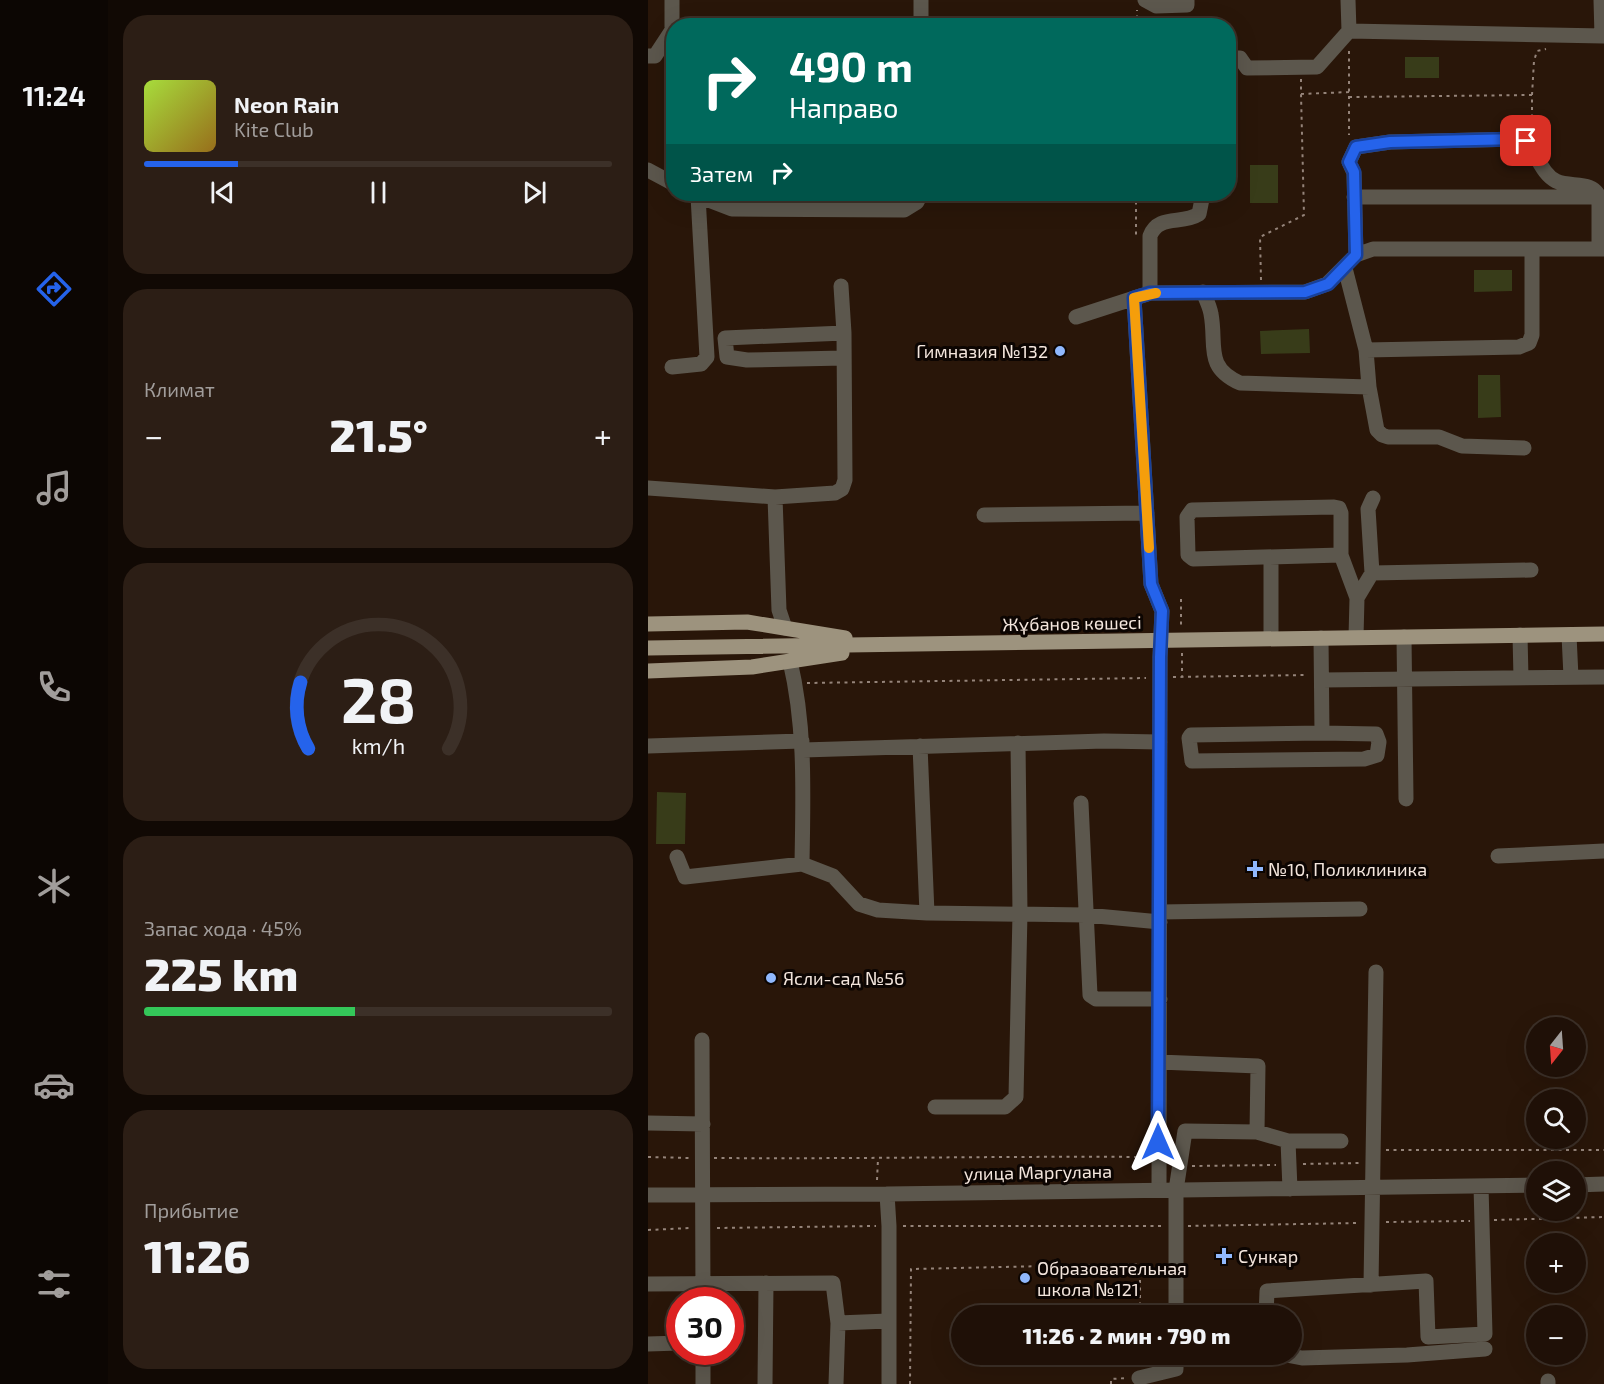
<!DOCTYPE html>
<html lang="ru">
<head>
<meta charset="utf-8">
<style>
	:root { --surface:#1f1007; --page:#2c1e15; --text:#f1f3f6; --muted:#a19d9b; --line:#3c3028; --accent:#2563eb }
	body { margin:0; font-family:"Exo 2",sans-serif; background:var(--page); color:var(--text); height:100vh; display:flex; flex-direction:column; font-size:22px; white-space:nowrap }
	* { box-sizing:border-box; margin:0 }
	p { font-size:20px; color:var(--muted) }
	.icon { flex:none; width:33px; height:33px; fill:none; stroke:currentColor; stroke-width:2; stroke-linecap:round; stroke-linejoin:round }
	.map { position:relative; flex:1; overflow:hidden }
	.details { display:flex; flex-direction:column; gap:15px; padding:15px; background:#110904; width:540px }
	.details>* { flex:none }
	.top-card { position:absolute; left:18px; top:18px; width:570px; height:183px; border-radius:24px; box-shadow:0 6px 24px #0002,0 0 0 2px var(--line); background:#00695c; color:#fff; overflow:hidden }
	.needle { width:39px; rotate:197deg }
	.fabs { position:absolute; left:878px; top:1017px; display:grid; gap:12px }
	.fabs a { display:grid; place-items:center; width:60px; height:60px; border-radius:50%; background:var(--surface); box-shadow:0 6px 24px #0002,0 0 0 2px var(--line); font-size:30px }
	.speed { position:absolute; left:18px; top:1287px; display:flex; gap:12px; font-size:30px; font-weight:700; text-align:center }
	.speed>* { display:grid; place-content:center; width:78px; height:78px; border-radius:50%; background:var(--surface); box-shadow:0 6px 24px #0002,0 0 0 2px var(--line); line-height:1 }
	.speed .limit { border:9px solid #d22; background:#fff; color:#111 }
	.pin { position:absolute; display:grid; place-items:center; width:51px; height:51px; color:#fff; margin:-26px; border-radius:12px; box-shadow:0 3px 9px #0006 }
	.me { position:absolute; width:66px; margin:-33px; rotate:0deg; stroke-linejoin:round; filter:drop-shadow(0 0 4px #0008) }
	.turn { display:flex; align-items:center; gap:21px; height:126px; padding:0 24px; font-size:27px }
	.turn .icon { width:78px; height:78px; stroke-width:2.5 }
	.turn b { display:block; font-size:42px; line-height:51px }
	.then { display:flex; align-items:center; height:57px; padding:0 24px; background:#0003; gap:12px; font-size:22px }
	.big { font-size:45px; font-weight:800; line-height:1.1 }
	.details .tile { flex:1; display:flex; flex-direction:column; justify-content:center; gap:9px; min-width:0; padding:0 21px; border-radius:24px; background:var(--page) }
	.details .dial { align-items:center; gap:0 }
	.dial svg { height:156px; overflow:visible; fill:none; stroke:var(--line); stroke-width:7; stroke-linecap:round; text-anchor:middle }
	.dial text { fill:var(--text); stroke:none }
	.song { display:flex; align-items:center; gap:18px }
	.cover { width:72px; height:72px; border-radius:9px; background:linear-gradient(135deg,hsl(80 70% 55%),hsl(40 70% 35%)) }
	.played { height:6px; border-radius:3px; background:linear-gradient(90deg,var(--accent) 20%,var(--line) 20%) }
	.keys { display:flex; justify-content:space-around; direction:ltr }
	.heat { display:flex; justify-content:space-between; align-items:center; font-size:33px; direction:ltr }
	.charge { height:9px; border-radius:4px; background:linear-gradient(90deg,#34c759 45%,var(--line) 0) }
	.trip { position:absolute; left:303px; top:1305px; width:351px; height:60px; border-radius:30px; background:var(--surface); box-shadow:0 6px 24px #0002,0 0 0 2px var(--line); font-weight:800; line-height:60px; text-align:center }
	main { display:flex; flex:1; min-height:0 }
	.tab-bar { display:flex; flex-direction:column; width:108px; justify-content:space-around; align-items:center; background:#0c0603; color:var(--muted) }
	.tab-bar .icon { width:42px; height:42px }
	.tab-bar .active { color:var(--accent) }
	.tab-bar b { font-size:27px; color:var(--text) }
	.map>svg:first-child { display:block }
	.green { fill:#383c19 }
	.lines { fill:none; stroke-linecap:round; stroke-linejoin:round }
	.path { stroke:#95847a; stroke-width:2; stroke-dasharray:3 4.5; stroke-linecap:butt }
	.minor { stroke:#5c574d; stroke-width:15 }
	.major { stroke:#9d937e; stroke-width:15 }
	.route-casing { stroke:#184099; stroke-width:15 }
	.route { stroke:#2563eb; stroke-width:10 }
	.slow { stroke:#f59e0b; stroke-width:10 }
	.poi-dot { fill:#90b8fd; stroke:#0c0502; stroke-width:2 }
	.labels { text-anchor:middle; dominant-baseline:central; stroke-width:6; stroke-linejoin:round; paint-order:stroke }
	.poi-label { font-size:18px; fill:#f4e6dd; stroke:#0c0502; text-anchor:start }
	.street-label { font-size:18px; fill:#f4e6dd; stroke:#0c0502 }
</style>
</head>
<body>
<main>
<nav class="tab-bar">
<b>11:24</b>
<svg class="icon active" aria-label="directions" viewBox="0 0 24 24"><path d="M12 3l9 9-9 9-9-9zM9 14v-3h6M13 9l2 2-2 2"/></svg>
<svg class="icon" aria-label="music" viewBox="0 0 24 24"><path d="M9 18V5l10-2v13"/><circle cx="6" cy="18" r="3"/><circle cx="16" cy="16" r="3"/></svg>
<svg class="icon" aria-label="phone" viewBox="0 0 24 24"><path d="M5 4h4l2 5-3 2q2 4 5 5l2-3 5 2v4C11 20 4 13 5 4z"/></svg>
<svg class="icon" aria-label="climate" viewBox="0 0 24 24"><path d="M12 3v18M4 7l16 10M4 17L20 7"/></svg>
<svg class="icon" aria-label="car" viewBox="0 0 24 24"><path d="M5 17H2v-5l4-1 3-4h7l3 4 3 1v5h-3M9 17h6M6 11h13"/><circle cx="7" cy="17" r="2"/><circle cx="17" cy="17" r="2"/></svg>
<svg class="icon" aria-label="filters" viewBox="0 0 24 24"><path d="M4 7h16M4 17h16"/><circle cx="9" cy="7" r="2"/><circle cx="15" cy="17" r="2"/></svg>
</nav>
<section class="details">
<div class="tile">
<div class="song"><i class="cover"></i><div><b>Neon Rain</b><p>Kite Club</p></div></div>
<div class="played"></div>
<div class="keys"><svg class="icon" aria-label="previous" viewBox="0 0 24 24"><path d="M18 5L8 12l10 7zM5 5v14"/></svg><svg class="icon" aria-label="pause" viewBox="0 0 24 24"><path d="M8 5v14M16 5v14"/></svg><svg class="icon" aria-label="next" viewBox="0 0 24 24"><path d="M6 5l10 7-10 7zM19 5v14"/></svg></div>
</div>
<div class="tile"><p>Климат</p>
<div class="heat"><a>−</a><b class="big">21.5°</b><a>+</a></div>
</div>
<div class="tile dial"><svg viewBox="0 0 100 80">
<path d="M14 69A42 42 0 1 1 86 69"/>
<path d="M14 69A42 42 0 0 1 10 35" stroke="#2563eb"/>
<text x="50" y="56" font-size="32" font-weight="700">28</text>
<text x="50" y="72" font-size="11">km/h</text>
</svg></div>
<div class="tile"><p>Запас хода · 45%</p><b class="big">225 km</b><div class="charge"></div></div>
<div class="tile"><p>Прибытие</p><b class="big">11:26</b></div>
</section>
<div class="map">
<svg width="956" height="1384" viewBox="0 0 956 1384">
	<rect width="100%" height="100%" fill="#291609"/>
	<path class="green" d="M757 57H791V78H757Z
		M602 165H630V203H602Z
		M826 270H864V291L826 292Z
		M661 329 662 353 613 354 612 331Z
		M830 375H852L853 417 830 418Z
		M9 792 38 793 37 844H8Z"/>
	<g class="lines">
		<path class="path" d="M489 26V10
			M701 51V135
			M653 79V94L701 92
			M884 95 886 61 889 51 898 49
			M701 97 884 95V131
			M488 194V235
			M613 280 612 237 656 215 653 94
			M533 599V626
			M534 653V677
			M525 677 660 675
			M159 683 498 678
			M738 1150H956
			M0 1157 42 1158
			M66 1158C210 1159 354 1156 498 1157
			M655 1164 712 1163
			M544 1166 628 1165
			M229 1180 230 1159
			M846 1220 956 1217
			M738 1222 822 1221
			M255 1226H516
			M540 1226 711 1223
			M69 1228 228 1226
			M0 1230 42 1228
			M491 1366V1354
			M262 1384 263 1269 492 1264V1316
			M463 1384V1379L479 1378"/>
		<path class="minor" d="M273 0V26
			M497 0 508 6 539 5V0
			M700 0 701 31
			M953 0 954 36
			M24 27V0
			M0 56H7L26 27
			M580 58H592L599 68 669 67 701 31 956 36
			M0 170 26 184
			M45 194 84 209 256 210 269 202 273 194
			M706 197H951
			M708 255 706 173 701 162 708 147 742 142 870 139C889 145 890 172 908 181 922 188 945 180 951 197V249
			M697 268 718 350 721 387 729 430 734 435 740 437H791L814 446 876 448
			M555 292C558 299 562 307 563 314 569 345 556 367 592 383L721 387
			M502 293V236C510 214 534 225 551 214L555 194
			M486 298 503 584 514 611 512 657 511 1190
			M428 317 502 293 657 292 679 284 708 255 725 249H956
			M196 333 77 338 79 357 99 360 196 358
			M718 350 871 347 881 343 884 335V249
			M24 367 53 364 59 357 50 196
			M0 488 127 497 187 493 194 489 197 480 196 333 193 286
			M127 497 131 610 137 628
			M336 515 499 513
			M693 555 545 559 540 555 539 517 544 510 686 507 691 508 693 513V555L709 598 708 637
			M623 557V638
			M724 573 883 570
			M709 598 724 573 720 509 725 498
			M872 635 873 678
			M921 635 923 677
			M756 637 758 799
			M673 638 674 733 543 735 541 738 544 761 716 759 729 755 731 742 728 734 674 733
			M142 661C158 728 155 796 154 864
			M674 680 956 677
			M0 746 154 741
			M272 746 279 913
			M155 750 456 741 512 742
			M433 803 442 995 448 999H512
			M850 856 956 851
			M29 857 37 877 154 864 185 876 211 904 230 910 279 913 438 915 512 922
			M512 912 712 909
			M54 1040 55 1300
			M511 1062 610 1066 609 1132
			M287 1107H357L368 1097 372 913 370 743
			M0 1123 55 1124
			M640 1141 642 1189
			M927 1185 956 1184
			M239 1194 241 1226V1384
			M0 1195 239 1194 888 1185
			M0 1284 185 1283 190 1323 188 1384
			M723 1285 728 972
			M528 1316V1190L537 1131 609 1132 640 1141H693
			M618 1316 619 1291 778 1281 780 1337 837 1334 833 1186
			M190 1323 240 1321
			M0 1344 32 1343
			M633 1354 654 1358 759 1355 837 1349
			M491 1378 528 1369V1354
			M900 1381V1384
			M55 1384V1352
			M117 1384 118 1283"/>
		<path class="major" d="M0 624 99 622 197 638
			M0 648 956 634
			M0 671 104 667 194 653"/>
	</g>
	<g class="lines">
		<g class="route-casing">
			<path id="route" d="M510 1142 512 657 514 611 503 584 486 298 502 293 657 292 680 284 708 255 706 172 701 162 708 147 742 142 870 139 878 141"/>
		</g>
		<use href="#route" class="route"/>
		<path class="slow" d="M501 548 486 298 508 293"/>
	</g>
	<g class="poi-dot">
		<circle cx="412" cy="351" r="6"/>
		<path d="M604 860h6v6h6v6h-6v6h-6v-6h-6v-6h6z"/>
		<circle cx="123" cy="978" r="6"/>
		<path d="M573 1247h6v6h6v6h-6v6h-6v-6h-6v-6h6z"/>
		<circle cx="377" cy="1278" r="6"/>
	</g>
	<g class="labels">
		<g class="poi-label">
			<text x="400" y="351" text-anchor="end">Гимназия №132</text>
			<text x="620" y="869">№10, Поликлиника</text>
			<text x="135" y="978">Ясли-сад №56</text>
			<text x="590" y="1256">Сункар</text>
			<text x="389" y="1268">Образовательная<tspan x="389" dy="21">школа №121</tspan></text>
		</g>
		<g class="street-label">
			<text transform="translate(424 623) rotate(-1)">Жұбанов көшесі</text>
			<text transform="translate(390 1172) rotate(-1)">улица Маргулана</text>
		</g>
	</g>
</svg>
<div class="fabs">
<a><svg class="needle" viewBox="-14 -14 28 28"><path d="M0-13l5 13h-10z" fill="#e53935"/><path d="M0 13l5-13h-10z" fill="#a19d9b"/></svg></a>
<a><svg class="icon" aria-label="search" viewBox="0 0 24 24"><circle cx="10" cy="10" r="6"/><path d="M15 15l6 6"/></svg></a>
<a><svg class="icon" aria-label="layers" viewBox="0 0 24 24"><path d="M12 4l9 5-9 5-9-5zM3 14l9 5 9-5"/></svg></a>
<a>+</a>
<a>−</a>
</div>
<div class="speed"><div class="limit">30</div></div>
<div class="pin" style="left:878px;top:141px;background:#d93025"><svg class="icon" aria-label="arrive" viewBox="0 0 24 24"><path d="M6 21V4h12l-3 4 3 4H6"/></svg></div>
<svg class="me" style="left:510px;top:1142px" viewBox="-20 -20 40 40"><path d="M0-17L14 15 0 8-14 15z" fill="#2563eb" stroke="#fff" stroke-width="4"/></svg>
<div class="trip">11:26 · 2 мин · 790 m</div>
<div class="top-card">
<div class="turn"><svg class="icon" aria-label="right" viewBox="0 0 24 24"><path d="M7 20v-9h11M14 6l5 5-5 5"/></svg><div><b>490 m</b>Направо</div></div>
<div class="then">Затем<svg class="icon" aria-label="right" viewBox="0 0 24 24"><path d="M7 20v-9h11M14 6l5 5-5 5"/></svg></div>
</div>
</div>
</main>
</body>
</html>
